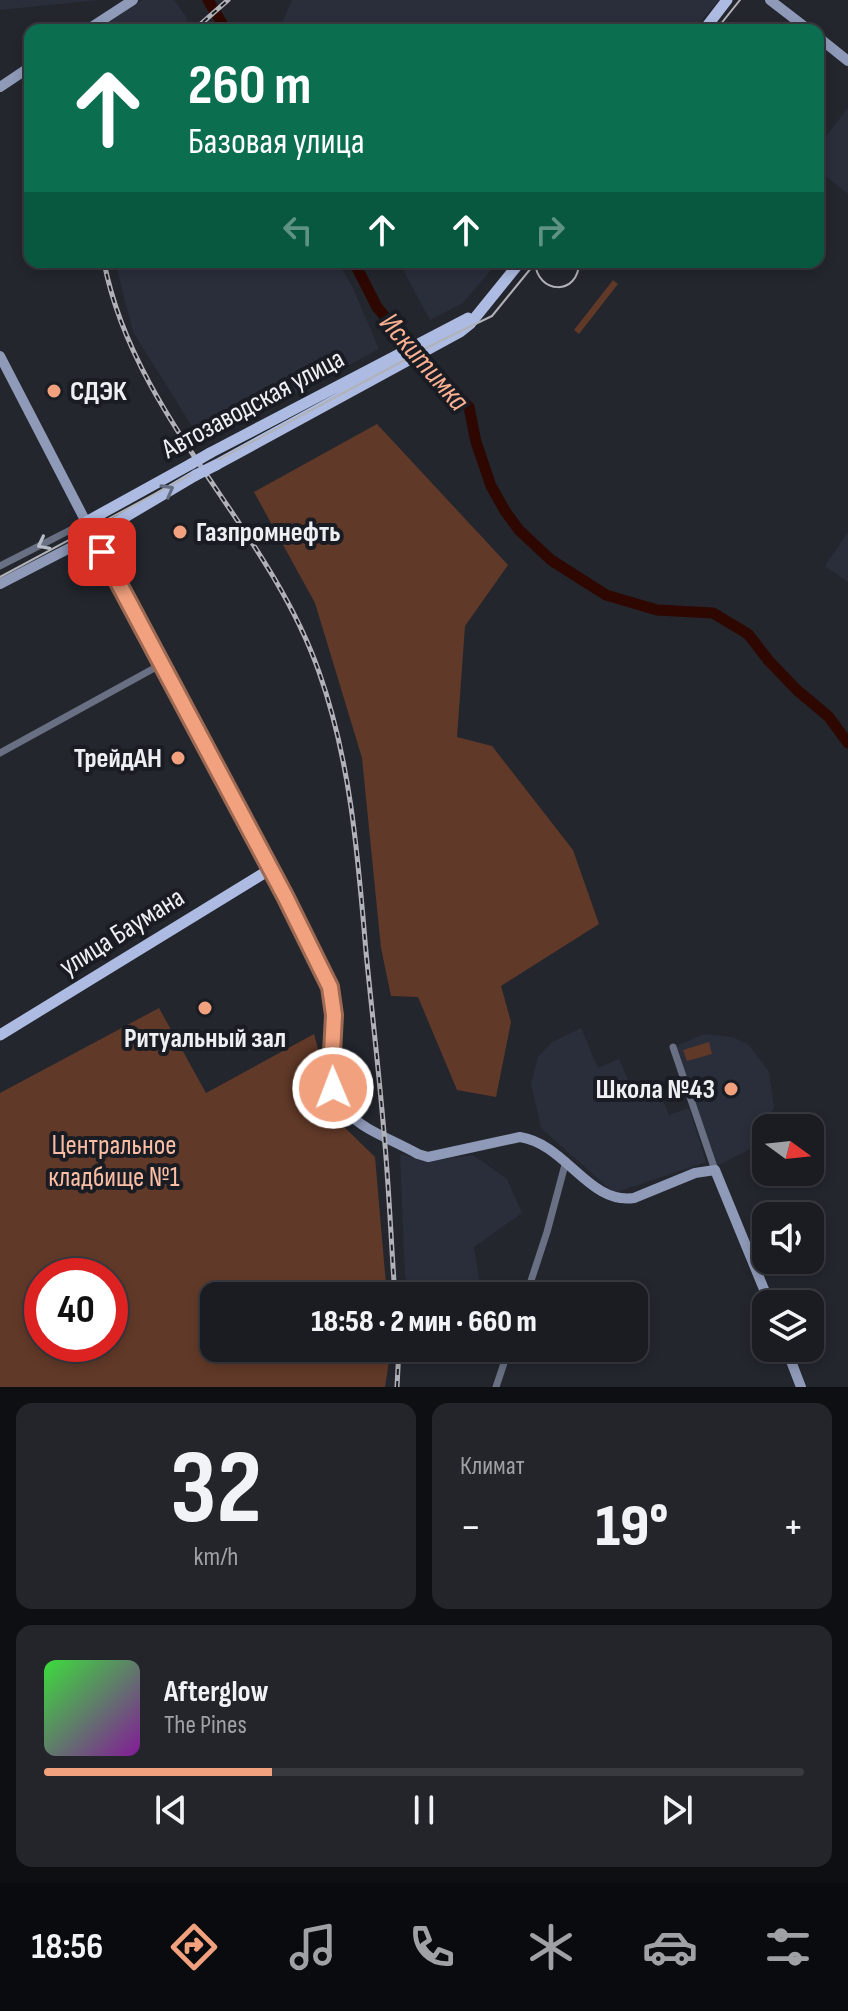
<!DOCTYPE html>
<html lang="ru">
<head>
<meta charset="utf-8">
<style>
	:root { --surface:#1a1c22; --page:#23252a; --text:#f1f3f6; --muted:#9fa1a5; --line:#383a40; --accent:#f2a17e }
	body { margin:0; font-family:"Sofia Sans Condensed",sans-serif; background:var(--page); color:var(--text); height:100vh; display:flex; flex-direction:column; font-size:30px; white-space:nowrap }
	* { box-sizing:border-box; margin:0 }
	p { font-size:26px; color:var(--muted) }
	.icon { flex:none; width:44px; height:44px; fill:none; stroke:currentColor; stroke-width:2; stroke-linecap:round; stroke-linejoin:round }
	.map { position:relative; height:1387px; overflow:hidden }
	.details { display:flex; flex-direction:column; gap:16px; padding:16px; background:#0e0f13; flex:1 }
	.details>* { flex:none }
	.hud { position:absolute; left:24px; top:24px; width:800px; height:244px; border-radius:16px; box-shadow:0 4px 12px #0003,0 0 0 2px var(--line); background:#0b6e4f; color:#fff; overflow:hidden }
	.needle { width:52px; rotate:105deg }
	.fabs { position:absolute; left:752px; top:1114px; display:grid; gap:16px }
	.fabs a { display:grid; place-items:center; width:72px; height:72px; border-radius:16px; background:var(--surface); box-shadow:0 4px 12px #0003,0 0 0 2px var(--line); font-size:40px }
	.speed { position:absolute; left:24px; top:1258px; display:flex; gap:16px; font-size:40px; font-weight:700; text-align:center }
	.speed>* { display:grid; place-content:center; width:104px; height:104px; border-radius:50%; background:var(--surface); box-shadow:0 4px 12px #0003,0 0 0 2px var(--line); line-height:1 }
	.speed .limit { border:12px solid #d22; background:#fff; color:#111 }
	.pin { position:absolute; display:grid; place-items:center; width:68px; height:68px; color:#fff; margin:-34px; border-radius:16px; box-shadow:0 4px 12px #0006 }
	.me { position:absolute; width:88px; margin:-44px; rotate:359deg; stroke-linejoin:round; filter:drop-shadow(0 0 6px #0008) }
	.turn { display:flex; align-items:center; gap:28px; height:168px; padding:0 32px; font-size:36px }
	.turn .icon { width:104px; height:104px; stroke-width:2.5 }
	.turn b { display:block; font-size:56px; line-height:68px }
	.lanes { display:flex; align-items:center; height:76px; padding:0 32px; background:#0003; justify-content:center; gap:40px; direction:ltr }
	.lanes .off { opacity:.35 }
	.big { font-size:60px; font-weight:800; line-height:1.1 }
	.details .card { flex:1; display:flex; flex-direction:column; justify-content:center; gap:12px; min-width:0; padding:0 28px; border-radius:16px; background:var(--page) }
	.details .dial { align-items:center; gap:0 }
	.dial b { font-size:104px; line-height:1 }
	.song { display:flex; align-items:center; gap:24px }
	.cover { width:96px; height:96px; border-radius:12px; background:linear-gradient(135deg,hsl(120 70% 55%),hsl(290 70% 35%)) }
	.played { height:8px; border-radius:4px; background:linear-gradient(90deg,var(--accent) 30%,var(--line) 30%) }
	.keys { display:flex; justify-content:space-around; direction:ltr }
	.heat { display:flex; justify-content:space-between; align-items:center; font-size:44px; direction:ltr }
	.details .tiles { flex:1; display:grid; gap:16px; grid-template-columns:1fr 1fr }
	.card:last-child { grid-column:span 2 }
	.trip { position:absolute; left:200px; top:1282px; width:448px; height:80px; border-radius:16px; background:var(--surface); box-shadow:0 4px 12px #0003,0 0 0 2px var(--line); font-weight:800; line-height:80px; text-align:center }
	.tab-bar { display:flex; height:128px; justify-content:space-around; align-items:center; background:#0a0b0e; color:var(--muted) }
	.tab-bar .icon { width:56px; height:56px }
	.tab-bar .on { color:var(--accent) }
	.tab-bar b { font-size:36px; color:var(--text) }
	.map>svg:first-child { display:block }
	.built { fill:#292e3a }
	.green { fill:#613928; fill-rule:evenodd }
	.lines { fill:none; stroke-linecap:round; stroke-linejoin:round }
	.river { stroke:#2d0700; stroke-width:11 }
	.street { stroke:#697083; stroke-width:7 }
	.secondary { stroke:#8f9ab9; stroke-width:10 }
	.primary { stroke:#adbbe2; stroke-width:11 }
	.tram { stroke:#b0b2b7; stroke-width:2 }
	.rail-casing { stroke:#b0b2b7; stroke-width:5 }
	.rail { stroke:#1a1c23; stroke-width:2; stroke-dasharray:6; stroke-linecap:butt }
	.primary-bridge { stroke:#adbbe2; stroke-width:11 }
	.oneway { stroke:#646c82 }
	.oneway2 { stroke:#b8bcc6 }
	.route-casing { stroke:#9d6952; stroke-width:20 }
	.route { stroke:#f2a17e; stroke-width:14 }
	.poi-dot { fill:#f2a17e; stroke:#1a1c23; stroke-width:3 }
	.labels { text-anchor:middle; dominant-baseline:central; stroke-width:8; stroke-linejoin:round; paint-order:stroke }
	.poi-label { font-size:28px; font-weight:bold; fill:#edeff3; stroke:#1a1c23; text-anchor:start }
	.street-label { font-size:28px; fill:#edeff3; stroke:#1a1c23 }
	.park-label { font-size:28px; fill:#fbbea5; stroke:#1a1c23 }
	.water-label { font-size:30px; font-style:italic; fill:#fcb192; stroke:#1a1c23 }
</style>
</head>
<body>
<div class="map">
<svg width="848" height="1387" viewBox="0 0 848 1387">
	<rect width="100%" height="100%" fill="#23262d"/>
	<path class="built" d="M0 0H99L0 10Z
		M142 0H174L188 19 179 30H98Z
		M292 0H719L693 30H279Z
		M848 108V194L818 170V146Z
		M115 262H338L353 288 379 349 203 444 133 332Z
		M399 262H498L463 303 430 320Z
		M848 532V582L825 566Z
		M581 1028 598 1068 619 1059 631 1087 655 1081 669 1115 689 1108 706 1162 614 1193 541 1128 531 1084 538 1057 552 1042Z
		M704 1034 732 1037 748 1044 769 1072 774 1107 752 1148 717 1166 676 1046Z
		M400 1154 429 1161 473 1155 507 1179 522 1213 474 1247 481 1292 477 1296H410L405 1276Z"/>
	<path class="green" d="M613 280 618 284 579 334 574 330Z
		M377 424 508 565 465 626 457 737 492 746 573 850 599 924 501 986 511 1022 496 1097 457 1090 418 997 391 996 381 948 362 758 315 603 254 492Z
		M159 1008 206 1093 314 1034 337 1120 375 1157 387 1296H214V1348H391L385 1387H0V1093ZM110 1276V1344H42V1276Z
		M709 1042 712 1054 687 1061 683 1050Z"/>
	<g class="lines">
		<path class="river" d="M208 0 226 30
			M354 262 377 307 430 372 469 407 476 442 491 486 505 511 519 530 551 560 606 595 657 610 713 613 748 634 769 661 797 690 829 717 848 743"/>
		<path class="street" d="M0 566 86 522
			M0 753 160 665
			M673 1047 715 1170
			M526 1296 547 1232 566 1161
			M496 1387 509 1348"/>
		<path class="secondary" d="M770 0 809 30
			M87 30 133 0
			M818 37 848 61
			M0 87 30 67
			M0 356 86 522
			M0 584 93 536
			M269 870C286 898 300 927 315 957 321 970 330 982 333 996 337 1016 333 1038 332 1058 328 1122 371 1128 418 1154L428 1157 520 1137C566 1144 589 1205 634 1198L695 1173 715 1170 770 1304
			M786 1348 801 1387"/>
		<path class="primary" d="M704 30 727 0
			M210 453 468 318
			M216 465 460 332 470 324 520 262
			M93 536 196 475
			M0 1035 269 870 86 522 191 464"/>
		<path class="tram" d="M716 30 740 0
			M535 262C537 295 579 296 579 262
			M0 577 440 341 492 316 536 262"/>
		<g class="rail-casing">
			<path id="rail" d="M194 30 228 0
				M104 262C134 417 268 526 319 672 351 762 358 858 366 952 372 1012 379 1073 384 1133 389 1187 391 1242 395 1296
				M397 1387 399 1348"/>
		</g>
		<use href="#rail" class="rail"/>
		<path class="primary-bridge" d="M191 464 210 453
			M196 475 216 465"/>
	</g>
	<defs><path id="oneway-chevron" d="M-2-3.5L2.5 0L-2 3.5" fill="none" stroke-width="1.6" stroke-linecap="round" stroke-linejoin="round" transform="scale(2)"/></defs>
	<use class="oneway" href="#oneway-chevron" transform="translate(168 490) rotate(-29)"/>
	<use class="oneway2" href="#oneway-chevron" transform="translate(43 544) rotate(153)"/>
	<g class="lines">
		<g class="route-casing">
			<path id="route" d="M102 552 285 896 330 987 334 1015 331 1072 333 1088"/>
		</g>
		<use href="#route" class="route"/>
	</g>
	<g class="poi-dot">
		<circle cx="54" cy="391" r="8"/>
		<circle cx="180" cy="532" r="8"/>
		<circle cx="178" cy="758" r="8"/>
		<circle cx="205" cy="1008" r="8"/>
		<circle cx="731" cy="1089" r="8"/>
	</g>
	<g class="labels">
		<g class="poi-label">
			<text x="70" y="391">СДЭК</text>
			<text x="196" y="532">Газпромнефть</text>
			<text x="162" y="758" text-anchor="end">ТрейдАН</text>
			<text x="205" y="1038" text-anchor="middle">Ритуальный зал</text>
			<text x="715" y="1089" text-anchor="end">Школа №43</text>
		</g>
		<g class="street-label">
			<text transform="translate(253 404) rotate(-28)">Автозаводская улица</text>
			<text transform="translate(122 932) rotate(-32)">улица Баумана</text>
		</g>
		<g class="park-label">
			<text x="114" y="1145">Центральное<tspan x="114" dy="32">кладбище №1</tspan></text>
		</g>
		<g class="water-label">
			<text transform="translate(424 362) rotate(49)">Искитимка</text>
		</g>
	</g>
</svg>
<div class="fabs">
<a><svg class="needle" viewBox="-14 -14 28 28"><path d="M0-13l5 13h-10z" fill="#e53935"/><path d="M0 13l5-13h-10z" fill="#9fa1a5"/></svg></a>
<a><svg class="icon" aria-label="sound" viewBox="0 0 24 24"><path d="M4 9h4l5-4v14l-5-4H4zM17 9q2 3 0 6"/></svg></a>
<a><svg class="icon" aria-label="layers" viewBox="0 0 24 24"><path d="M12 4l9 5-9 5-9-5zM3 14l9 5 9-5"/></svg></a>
</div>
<div class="speed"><div class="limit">40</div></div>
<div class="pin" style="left:102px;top:552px;background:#d93025"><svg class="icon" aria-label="arrive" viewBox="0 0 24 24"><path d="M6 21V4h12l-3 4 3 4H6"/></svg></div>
<svg class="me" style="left:333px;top:1088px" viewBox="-20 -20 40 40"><circle r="17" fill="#f2a17e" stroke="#fff" stroke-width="3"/><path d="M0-11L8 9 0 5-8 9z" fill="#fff"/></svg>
<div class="trip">18:58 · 2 мин · 660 m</div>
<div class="hud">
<div class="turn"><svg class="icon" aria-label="ahead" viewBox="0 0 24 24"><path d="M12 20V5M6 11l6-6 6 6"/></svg><div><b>260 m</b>Базовая улица</div></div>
<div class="lanes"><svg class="icon off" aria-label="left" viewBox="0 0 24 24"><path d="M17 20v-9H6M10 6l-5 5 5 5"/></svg><svg class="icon" aria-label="ahead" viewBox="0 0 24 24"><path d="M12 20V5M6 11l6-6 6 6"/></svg><svg class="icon" aria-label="ahead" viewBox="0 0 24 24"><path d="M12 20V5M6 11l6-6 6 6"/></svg><svg class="icon off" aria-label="right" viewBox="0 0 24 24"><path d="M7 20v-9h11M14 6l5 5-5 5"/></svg></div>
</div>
</div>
<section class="details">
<div class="tiles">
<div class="card dial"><b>32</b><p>km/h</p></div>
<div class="card"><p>Климат</p>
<div class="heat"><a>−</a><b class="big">19°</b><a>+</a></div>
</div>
<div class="card">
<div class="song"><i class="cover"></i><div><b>Afterglow</b><p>The Pines</p></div></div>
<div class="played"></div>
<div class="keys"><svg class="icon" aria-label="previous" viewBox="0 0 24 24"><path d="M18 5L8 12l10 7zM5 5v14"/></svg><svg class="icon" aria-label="pause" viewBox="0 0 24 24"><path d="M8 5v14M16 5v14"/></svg><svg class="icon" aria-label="next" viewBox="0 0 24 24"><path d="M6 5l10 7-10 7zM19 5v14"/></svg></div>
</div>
</div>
</section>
<nav class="tab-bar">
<b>18:56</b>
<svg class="icon on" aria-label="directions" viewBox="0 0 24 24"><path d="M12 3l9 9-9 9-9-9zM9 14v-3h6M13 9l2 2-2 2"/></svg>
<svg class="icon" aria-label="music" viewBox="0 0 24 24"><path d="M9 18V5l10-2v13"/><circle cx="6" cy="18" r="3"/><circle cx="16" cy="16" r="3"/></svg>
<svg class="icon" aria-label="phone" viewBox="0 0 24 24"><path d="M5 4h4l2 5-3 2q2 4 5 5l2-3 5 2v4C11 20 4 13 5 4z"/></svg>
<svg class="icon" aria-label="climate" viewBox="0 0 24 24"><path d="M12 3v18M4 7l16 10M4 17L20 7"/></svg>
<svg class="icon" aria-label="car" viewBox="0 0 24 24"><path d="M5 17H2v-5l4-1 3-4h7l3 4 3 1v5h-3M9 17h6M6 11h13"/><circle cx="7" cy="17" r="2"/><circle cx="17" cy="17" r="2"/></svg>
<svg class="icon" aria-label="filters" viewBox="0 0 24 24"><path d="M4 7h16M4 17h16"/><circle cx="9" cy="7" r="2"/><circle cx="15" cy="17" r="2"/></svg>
</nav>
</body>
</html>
